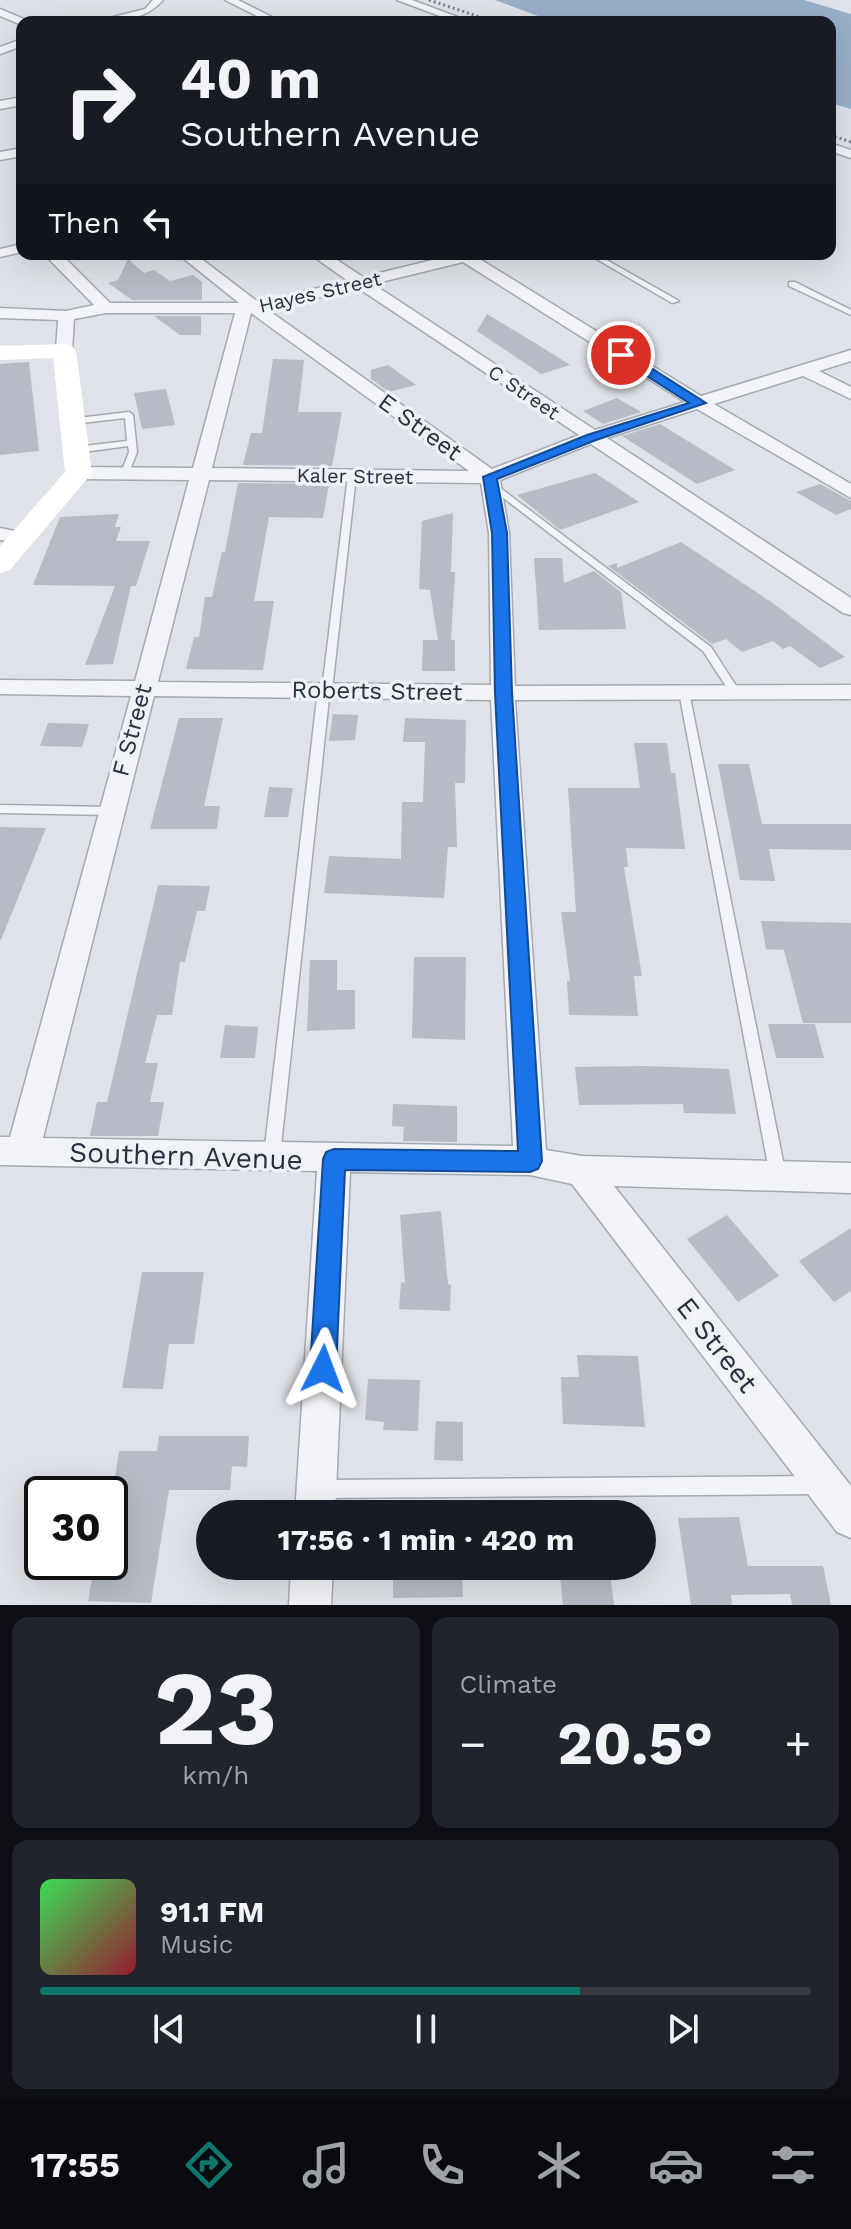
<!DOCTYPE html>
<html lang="en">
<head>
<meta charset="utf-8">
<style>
	:root { --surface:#171b24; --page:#20242c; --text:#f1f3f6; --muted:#9ea1a6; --line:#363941; --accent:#0f766e }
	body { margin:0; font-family:"Work Sans",sans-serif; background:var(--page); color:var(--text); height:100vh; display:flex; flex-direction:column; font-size:30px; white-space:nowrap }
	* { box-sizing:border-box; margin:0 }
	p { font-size:26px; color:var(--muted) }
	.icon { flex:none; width:44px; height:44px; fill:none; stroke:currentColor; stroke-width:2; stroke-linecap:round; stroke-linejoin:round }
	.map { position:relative; height:1605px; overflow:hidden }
	.panel { display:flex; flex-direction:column; gap:12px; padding:12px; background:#0d0f14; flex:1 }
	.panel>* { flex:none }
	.banner { position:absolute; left:16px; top:16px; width:820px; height:244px; border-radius:16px; box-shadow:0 8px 32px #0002; background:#171b24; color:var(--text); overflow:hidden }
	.speed { position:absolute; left:24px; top:1476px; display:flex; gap:16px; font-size:40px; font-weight:700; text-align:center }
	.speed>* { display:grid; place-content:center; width:104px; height:104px; border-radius:50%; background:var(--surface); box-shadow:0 8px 32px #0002; line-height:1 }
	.speed .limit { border:4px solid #111; border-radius:12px; background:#fff; color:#111 }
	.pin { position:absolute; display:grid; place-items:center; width:68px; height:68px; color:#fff; margin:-34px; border:4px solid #fff; border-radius:50%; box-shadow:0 2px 8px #0007 }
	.me { position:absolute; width:88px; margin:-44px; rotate:3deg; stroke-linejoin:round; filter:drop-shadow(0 0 6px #0008) }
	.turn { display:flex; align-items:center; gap:28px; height:168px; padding:0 32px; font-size:36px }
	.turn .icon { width:104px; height:104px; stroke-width:2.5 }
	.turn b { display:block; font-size:56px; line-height:68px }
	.then { display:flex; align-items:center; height:76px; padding:0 32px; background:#0003; gap:16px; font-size:30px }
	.big { font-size:60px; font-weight:700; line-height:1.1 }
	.panel .card { flex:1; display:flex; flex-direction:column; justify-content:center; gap:12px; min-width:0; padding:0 28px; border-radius:16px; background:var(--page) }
	.panel .dial { align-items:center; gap:0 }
	.dial b { font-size:104px; line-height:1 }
	.song { display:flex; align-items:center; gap:24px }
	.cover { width:96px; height:96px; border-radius:12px; background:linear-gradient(135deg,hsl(130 70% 55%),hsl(350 70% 35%)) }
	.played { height:8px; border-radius:4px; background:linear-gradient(90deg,var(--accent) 70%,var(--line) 70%) }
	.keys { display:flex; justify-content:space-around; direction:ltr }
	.heat { display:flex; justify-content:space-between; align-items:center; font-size:44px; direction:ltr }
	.panel .tiles { flex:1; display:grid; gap:12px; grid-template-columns:1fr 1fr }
	.card:last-child { grid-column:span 2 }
	.trip { position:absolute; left:196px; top:1500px; width:460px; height:80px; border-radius:40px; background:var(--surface); box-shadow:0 8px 32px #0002; font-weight:700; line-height:80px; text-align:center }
	.tabs { display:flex; height:128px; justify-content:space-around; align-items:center; background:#090b0e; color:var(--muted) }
	.tabs .icon { width:56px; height:56px }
	.tabs .active { color:var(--accent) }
	.tabs b { font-size:36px; color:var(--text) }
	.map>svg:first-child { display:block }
	.water { fill:#98afca }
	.building { fill:#b6bbc5 }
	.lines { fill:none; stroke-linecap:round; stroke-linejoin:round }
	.lane-casing { stroke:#a4a9b2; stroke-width:3 }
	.street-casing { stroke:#a4a9b2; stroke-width:3 }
	.lane { fill:#f1f3f7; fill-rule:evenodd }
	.street { fill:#f1f3f7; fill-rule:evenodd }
	.secondary { fill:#fff; fill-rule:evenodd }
	.rail { stroke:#778192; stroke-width:3; stroke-dasharray:2 3; stroke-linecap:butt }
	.route { fill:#1a73e8; stroke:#114b97; stroke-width:2 }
	.labels { text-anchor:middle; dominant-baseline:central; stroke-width:7; stroke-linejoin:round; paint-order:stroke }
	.far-street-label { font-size:20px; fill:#273040; stroke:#eef1f6 }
	.street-label { font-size:24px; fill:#273040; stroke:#eef1f6 }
	.near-street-label { font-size:28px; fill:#273040; stroke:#eef1f6 }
</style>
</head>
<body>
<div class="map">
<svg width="851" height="1605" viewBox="0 0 851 1605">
	<rect width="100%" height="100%" fill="#dfe2e8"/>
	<path class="water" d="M495 0H804L851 14V109L830 103V22H554Z"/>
	<path class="building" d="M128 259 144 273 154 270 170 281 193 275 202 282V300H132L108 283 118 280Z
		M487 314 535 343 570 365 541 374 477 331Z
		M154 316H201V335H180Z
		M273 359 304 360 298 412H342L332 466 243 465 251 433H262Z
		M29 362 39 451 0 455V364Z
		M388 365 416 385 389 392 371 379V370Z
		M166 389 175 425 142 429 134 393Z
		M617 398 641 412 603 424 583 411Z
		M660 424 735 470 697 484 622 436Z
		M595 473 639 502 560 530 517 495Z
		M238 483 329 484 323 518 269 517 254 601H274L263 670 186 669 194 637H199L205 597H212L222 552H225Z
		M820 484 851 501V509L836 515 796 492Z
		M453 513 451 572H455L451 640H455V671H422L423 640H438L430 590 419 589 422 521Z
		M119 514 115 527H121L116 541H150L136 586H131L113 664 85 665 115 586 33 585 60 517Z
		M681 542 774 604 845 657 820 668 790 646 783 649 773 641 742 652 726 639 712 644 608 566 617 563V568Z
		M534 558H562L564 583 594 571 621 592 626 629 539 630Z
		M333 714 358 715 355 740 329 741Z
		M179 718H223L204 806H220L217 829H150Z
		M405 718 466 720 465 783H455L457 847H448L444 898 324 893 329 856 401 859 402 802H423L425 742H403Z
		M48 723 89 724 82 747 40 746Z
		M634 743H667L671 773H675L685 849 626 848 628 867H624L642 976H634L638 1016 569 1015 567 981H570L561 912H576L568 788H640Z
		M718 764H749L762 824H851V850L769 849 775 881 740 880Z
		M269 787 293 788 288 817H264Z
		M0 827 46 828 1 940H0Z
		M158 885 210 886 205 911H197L185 962H180L172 1015H157L145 1063H158L150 1102H164L158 1136H90L97 1102H107Z
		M761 921 851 923V1023H803L784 950 766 949Z
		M414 957H466L465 1040 412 1038Z
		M310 960H337V990H355V1029L307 1031Z
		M768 1024H815L824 1058H776Z
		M225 1025 258 1027 255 1058H220Z
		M645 1066 729 1069 736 1114 684 1113 683 1104 579 1105 575 1067Z
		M393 1104 457 1106V1142L403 1141 404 1127 392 1126Z
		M441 1211 448 1284 451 1285 450 1311 399 1309 401 1282 405 1283 400 1215Z
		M727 1215 779 1276 738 1302 687 1239Z
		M851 1228V1291L834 1302 799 1261Z
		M142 1272H204L194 1344H169L163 1389 122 1388Z
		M577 1355 638 1356 645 1427 563 1424 561 1377H579Z
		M368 1379 420 1380 418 1431 383 1430 384 1422 365 1420Z
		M436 1421 463 1422V1461L434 1460Z
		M159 1436H249L247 1467 232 1466 230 1490H169L151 1603 88 1601 95 1562H110V1511L119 1451H157Z
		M739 1517 748 1566H823L831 1605H792L790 1594 731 1595 732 1605H691L678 1518Z
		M393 1566H462L463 1597 393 1598Z
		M559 1566H609L614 1605H563Z"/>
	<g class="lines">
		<g class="lane-casing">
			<path id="lane" d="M588 254H596L679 301 672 303Z
				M789 282H795L851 310V315L789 286Z
				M129 412 133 415 137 452 128 475 125 476 121 473 129 452 128 446 76 453 72 450 76 447 127 441 125 418 73 424 69 421 70 419Z
				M352 473 356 476 332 690 329 698 280 1155 277 1160 272 1162 267 1160 264 1155 317 698 322 690 348 476Z
				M491 481 711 647 740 692 739 694H731L703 651 488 486 486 484Z
				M684 689 689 692 786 1176 783 1181 778 1183 773 1181 770 1176 679 692Z
				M0 805 111 807 117 811 111 815 0 813Z
				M817 1476 823 1479 826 1485 823 1491 817 1494 323 1498 317 1495 314 1489 317 1483 323 1480Z"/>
		</g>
		<g class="street-casing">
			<path id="street" d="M153 0H163C146 20 118 22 93 22L145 9Z
				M225 0H238L282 22H269Z
				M397 0H412L471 22H456Z
				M0 9 26 20 27 22H22V25L0 16Z
				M22 39V46L0 54V47Z
				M22 97V105L0 109V101Z
				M830 143 851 150V158L830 151Z
				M22 148V156L0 160V152Z
				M22 244V252L0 257V249Z
				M44 254H61L110 303H239L178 254H195L258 302 348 281 310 254H328L363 277 457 254H484L478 258 701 396 851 350V361L819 371 851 387V399L803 376 714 404 851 484V498L697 409 607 438 851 598V615L843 613 591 444 500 480 509 533 515 686 851 685V699L515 700 546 1150 582 1156 851 1163V1193L614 1186 851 1486V1538L837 1532 572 1184 530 1175 350 1172 335 1514H295L317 1171 0 1165V1137H10L131 696 0 694V680L135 681 189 480 79 479 69 473 79 467 193 468 235 313H106L74 319 72 351 64 356 58 355 56 351 58 320 0 318V308L66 311 94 305ZM463 262 685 402 595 430 373 284ZM358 288 579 435 492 469 268 310ZM251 313 469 471 212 468ZM209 480 481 483 489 533 491 685 158 682ZM154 696 491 700 513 1146 43 1138Z
				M0 528 30 534 33 538 23 544 0 540Z
				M291 1566H333L331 1605H289Z"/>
		</g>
		<use href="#lane" class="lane"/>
		<use href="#street" class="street"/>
		<path class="secondary" d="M64 344 72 346 76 351 92 473 10 570 0 573V546L65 472 53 358 0 360V346Z"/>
		<path class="rail" d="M429 0 495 22
			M830 135 851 142"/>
	</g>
	<path class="route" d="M617 352H626L706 403 596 440 497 479 507 533 512 693 542 1161 538 1169 530 1172 345 1170 336 1369 332 1378 323 1382 313 1378 310 1369 323 1159 326 1152 334 1149 518 1151 495 693 492 533 483 477 587 435 689 403 617 357Z"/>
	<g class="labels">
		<g class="far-street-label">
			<text transform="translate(320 292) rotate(-13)">Hayes Street</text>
			<text transform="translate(524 392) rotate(34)">C Street</text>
			<text transform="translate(355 476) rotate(1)">Kaler Street</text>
		</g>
		<g class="street-label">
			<text transform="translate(420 427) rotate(36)">E Street</text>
			<text transform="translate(377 691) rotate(1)">Roberts Street</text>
			<text transform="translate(132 730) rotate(-75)">F Street</text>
		</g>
		<g class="near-street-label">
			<text transform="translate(186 1156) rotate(2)">Southern Avenue</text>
			<text transform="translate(717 1345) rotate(52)">E Street</text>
		</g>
	</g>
</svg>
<div class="speed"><div class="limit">30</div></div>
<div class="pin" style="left:621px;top:355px;background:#d93025"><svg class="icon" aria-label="arrive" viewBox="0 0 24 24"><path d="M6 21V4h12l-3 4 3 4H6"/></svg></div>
<svg class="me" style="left:323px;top:1369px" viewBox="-20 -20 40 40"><path d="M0-17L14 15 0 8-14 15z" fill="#1a73e8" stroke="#fff" stroke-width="4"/></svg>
<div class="trip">17:56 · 1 min · 420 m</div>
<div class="banner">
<div class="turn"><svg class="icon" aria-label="right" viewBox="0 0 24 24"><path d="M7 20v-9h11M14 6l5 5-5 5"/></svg><div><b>40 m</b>Southern Avenue</div></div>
<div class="then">Then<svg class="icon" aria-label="left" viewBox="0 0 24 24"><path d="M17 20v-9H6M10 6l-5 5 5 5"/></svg></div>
</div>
</div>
<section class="panel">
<div class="tiles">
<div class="card dial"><b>23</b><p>km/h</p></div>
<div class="card"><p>Climate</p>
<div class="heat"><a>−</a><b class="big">20.5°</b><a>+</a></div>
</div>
<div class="card">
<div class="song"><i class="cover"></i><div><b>91.1 FM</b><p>Music</p></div></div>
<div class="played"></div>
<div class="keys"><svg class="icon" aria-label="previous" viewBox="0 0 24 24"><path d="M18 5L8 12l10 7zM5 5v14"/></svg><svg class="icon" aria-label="pause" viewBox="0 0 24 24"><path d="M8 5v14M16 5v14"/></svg><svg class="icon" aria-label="next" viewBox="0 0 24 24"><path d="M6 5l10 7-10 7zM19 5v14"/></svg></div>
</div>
</div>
</section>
<nav class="tabs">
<b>17:55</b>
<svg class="icon active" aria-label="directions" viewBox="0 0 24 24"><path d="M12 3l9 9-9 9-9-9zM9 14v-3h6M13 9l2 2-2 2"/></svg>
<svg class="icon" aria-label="music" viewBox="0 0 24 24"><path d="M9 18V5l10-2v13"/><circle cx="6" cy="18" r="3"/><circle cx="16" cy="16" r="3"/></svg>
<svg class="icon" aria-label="phone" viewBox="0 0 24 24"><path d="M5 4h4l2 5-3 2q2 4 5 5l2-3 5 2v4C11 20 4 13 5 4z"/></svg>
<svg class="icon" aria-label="climate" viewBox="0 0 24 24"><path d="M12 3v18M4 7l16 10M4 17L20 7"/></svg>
<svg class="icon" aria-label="car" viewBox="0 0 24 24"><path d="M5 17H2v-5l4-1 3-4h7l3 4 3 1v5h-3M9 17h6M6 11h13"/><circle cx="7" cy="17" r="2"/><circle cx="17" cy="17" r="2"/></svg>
<svg class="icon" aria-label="filters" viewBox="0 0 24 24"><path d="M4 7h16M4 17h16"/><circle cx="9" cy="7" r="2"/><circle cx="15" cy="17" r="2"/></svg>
</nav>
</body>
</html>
